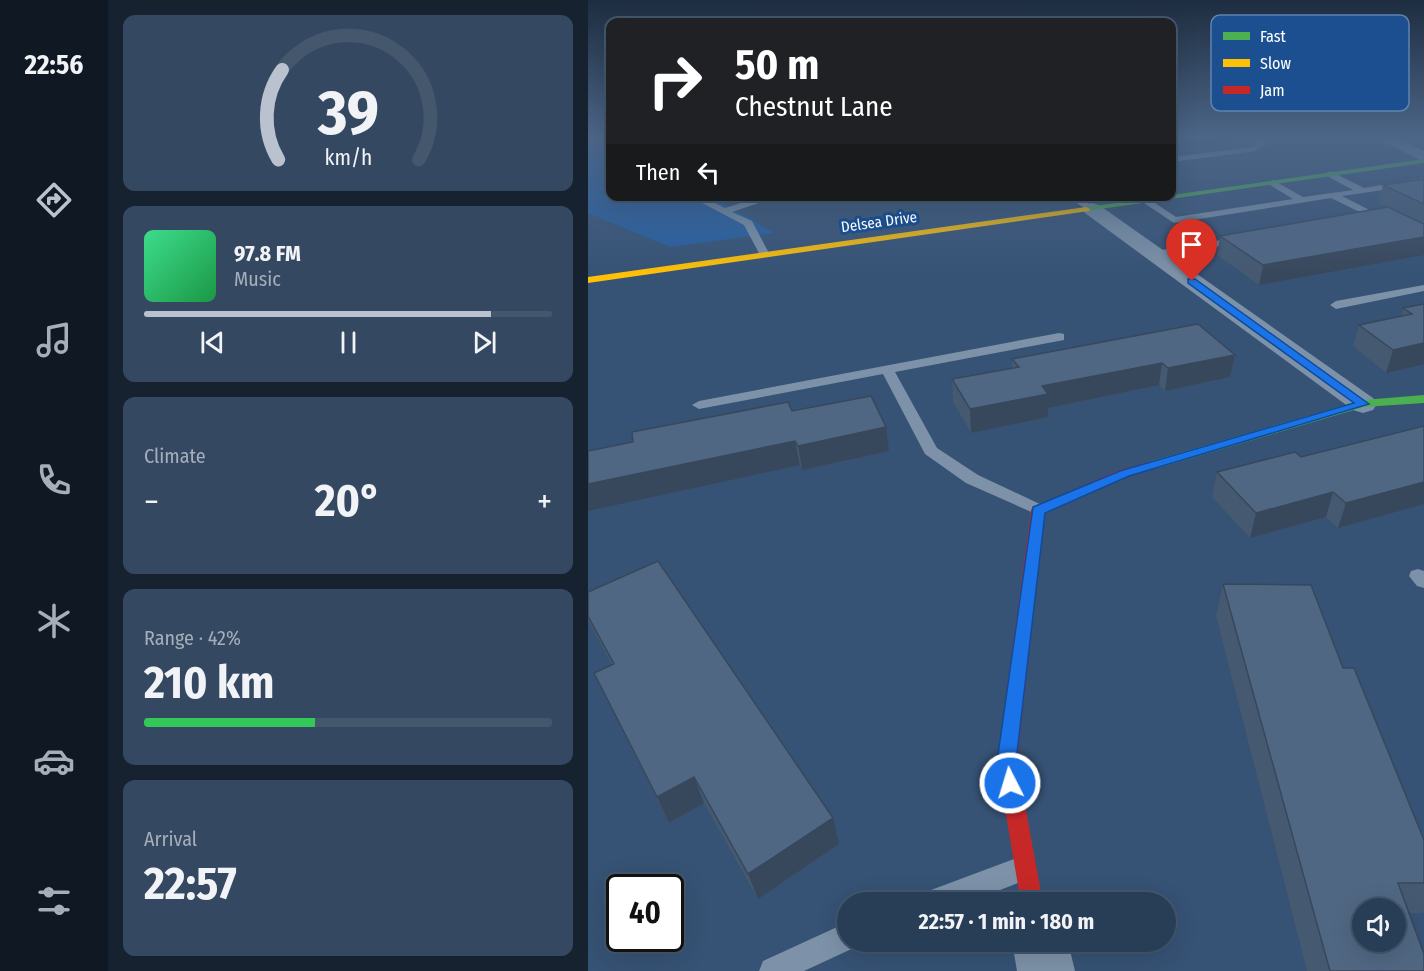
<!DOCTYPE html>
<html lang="en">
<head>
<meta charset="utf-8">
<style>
	:root { --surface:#283e57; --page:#344961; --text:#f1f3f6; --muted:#a5aeba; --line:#44576d; --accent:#b9c2ce }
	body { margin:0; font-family:"Fira Sans Condensed",sans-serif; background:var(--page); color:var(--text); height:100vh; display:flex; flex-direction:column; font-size:22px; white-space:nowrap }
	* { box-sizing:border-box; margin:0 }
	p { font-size:20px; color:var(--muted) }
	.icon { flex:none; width:33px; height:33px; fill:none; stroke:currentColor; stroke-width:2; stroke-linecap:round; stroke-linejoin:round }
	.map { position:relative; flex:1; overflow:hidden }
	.drawer { display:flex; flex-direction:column; gap:15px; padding:15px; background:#162230; width:480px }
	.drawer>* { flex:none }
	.guide { position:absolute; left:18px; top:18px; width:570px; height:183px; border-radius:12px; box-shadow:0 6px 24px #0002,0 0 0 2px var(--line); background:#202124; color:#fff; overflow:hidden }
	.buttons { position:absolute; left:764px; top:898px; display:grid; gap:12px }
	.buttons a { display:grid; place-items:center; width:54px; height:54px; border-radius:50%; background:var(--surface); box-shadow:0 6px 24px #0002,0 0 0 2px var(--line); font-size:30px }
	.speed { position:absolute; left:18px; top:874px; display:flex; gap:12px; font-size:30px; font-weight:700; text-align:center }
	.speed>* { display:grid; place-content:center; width:78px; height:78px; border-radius:50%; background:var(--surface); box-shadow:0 6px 24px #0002,0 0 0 2px var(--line); line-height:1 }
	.speed .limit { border:3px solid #111; border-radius:9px; background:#fff; color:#111 }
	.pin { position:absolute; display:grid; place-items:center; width:51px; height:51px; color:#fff; margin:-62px -26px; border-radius:50% 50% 50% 0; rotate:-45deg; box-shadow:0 0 6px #0007 }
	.pin .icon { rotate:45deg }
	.me { position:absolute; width:66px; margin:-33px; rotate:355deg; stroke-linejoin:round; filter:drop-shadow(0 0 4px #0008) }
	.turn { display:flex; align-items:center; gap:21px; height:126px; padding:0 30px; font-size:27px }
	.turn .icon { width:78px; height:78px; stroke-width:2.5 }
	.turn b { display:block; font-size:42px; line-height:51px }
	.then { display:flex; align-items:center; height:57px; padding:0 30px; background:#0003; gap:12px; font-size:22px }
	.big { font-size:45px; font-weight:700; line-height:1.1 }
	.drawer .card { flex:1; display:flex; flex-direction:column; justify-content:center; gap:9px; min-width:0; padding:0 21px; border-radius:12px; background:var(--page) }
	.drawer .dial { align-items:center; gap:0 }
	.dial svg { height:156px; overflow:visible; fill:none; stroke:var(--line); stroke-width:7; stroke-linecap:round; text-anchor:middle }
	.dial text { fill:var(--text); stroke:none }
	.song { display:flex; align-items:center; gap:18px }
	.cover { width:72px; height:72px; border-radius:9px; background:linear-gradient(135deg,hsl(150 70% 55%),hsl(140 70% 35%)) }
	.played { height:6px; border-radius:3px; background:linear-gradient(90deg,var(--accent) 85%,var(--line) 85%) }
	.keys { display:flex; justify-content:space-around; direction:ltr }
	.heat { display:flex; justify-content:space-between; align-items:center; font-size:33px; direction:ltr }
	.charge { height:9px; border-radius:4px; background:linear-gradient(90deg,#34c759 42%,var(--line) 0) }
	.trip { position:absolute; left:249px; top:892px; width:339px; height:60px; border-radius:30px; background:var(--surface); box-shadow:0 6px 24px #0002,0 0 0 2px var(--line); font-weight:700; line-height:60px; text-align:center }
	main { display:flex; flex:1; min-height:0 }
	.tabs { display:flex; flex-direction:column; width:108px; justify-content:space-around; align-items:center; background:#101923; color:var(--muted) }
	.tabs .icon { width:42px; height:42px }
	.tabs .active { color:var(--accent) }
	.tabs b { font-size:27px; color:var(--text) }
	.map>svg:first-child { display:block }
	.green { fill:#265fa1 }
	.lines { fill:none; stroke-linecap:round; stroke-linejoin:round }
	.lane { fill:#7d92a8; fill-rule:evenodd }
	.street { fill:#7d92a8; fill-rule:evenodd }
	.fast { fill:#4caf50; fill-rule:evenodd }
	.slow { fill:#ffc107; fill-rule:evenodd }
	.jam { fill:#c62828; fill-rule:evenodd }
	.wall { fill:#455971 }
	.shaded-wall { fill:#38485c }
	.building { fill:#506783; stroke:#38485c; stroke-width:1.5; fill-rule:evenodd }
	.route { fill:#1a73e8; stroke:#114b97; stroke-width:1.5 }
	.labels { text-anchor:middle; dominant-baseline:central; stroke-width:6; stroke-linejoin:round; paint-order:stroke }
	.far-street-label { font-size:15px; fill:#fff; stroke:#1b4f8f }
	.key { fill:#1b4f8f; stroke:#5f84b1; stroke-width:1.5 }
	.key-label { font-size:16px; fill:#fff }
</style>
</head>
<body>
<main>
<nav class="tabs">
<b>22:56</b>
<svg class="icon active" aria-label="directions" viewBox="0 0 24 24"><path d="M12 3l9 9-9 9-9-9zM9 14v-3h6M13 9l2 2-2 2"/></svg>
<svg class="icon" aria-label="music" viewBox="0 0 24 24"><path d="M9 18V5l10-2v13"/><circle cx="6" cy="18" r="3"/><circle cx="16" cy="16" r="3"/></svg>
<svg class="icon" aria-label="phone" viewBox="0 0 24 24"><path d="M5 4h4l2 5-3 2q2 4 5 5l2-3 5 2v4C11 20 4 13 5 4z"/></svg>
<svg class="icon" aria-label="climate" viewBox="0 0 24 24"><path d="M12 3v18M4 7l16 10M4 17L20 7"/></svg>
<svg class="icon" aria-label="car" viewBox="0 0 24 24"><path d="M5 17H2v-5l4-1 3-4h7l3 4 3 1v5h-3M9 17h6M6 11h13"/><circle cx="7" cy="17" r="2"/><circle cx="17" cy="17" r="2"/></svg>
<svg class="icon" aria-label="filters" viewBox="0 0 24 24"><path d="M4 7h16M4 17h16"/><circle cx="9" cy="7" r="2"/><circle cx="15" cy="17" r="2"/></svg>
</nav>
<section class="drawer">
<div class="card dial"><svg viewBox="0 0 100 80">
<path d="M14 69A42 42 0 1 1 86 69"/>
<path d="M14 69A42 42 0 0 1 16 23" stroke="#b9c2ce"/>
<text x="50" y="56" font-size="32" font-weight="700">39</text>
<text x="50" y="72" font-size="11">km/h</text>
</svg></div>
<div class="card">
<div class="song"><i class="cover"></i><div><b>97.8 FM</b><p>Music</p></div></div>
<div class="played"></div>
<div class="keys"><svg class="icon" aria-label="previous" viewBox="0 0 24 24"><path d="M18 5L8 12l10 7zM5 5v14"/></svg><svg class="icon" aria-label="pause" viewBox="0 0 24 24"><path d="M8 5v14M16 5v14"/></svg><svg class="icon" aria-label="next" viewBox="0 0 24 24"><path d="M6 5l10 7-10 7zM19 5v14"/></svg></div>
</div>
<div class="card"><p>Climate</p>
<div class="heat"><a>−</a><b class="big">20°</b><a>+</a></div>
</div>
<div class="card"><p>Range · 42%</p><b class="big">210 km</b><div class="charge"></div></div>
<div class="card"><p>Arrival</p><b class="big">22:57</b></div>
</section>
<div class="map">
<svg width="836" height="971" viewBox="0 0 836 971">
	<rect width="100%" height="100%" fill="#365274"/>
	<path class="green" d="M0 138H22V196L125 197 186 233 82 247 0 213Z"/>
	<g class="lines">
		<path class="lane" d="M664 138H672L678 144 667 151 584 162V157L665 147 669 144Z
			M742 171 776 188 836 178V184L754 196 795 217 781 220 780 216 743 198 586 223 553 201 561 199 588 217 705 199 682 185 681 183 685 180 715 197 765 190 739 176 738 174Z
			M101 196H113L137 208 176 196H192L144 212 164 221 182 255 181 257H173L156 225Z
			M478 196H490L509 209 501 211Z
			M652 237 656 238V242L567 257 562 254 567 251Z
			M836 285V291L748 309 742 305 748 301Z
			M471 333 476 334V340L307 372 349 448 390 475 456 506 459 510 450 515 378 483 337 454 295 374 111 409 104 405 111 401Z
			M830 569 836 571V588L829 586 821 576 823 571Z
			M434 856 443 860 447 869 443 878 379 903H332L335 893Z
			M260 922V942H271L270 946 216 971H171L175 961Z"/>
		<path class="street" d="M789 138H809L836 151V162Z
			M504 203 511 205 785 398 789 404 785 410 775 413 765 410 497 213 494 209 497 205Z
			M424 942H480L487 971H429Z"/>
		<path class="fast" d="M836 159V163L498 211 494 209 498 207 584 196V195Z
			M836 395V403L776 407 570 468 565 469 558 465 560 462 775 400Z"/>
		<path class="slow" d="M498 207 502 209 501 211 0 283V277Z"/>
		<path class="jam" d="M565 461 572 465 570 468 541 476 457 512 429 762 455 903H433L409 762 443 510 445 507 531 470Z"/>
	</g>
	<path class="wall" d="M836 179V255L671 285 629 255 632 236 799 207 790 203 795 185Z
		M836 304 798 373 765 346 771 325 813 317 815 308Z
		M647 355 642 377 577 391 571 385 460 408V417L383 433 365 402 364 379 424 368V359Z
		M204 411 298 427 301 451 214 470 212 465 45 442Z
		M836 426 750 528 738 517 662 538 624 497 629 472 713 457Z
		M635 584 755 668 836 840V911L834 913H821L836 971H719L628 616Z
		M0 592 251 844 170 899 116 803 81 823 18 699 6 673 24 665 0 620Z"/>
	<path class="shaded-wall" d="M584 138H646L645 141 584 148Z
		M836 237V255L671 285 675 265Z
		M836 343V364L798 373 805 350Z
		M647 355 642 377 577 391 580 368Z
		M574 363 571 385 460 408V417L383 433 382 409 454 386Z
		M298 427 301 451 214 470 210 446Z
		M207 441 212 465 0 511V484Z
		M836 482V504L750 528 758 503Z
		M745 492 738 517 662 538 668 513Z
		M106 777 116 803 81 823 69 797Z
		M245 818 251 844 170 899 160 874Z"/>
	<path class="building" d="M836 179V204L795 185Z
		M800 207 836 224V237L675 265 632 236Z
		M836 304V343L805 350 771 325 824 314 815 308Z
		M610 324 647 355 580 368 574 363 454 386 460 394 382 409 364 379 431 367 424 359Z
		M283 396 298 427 210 446 207 441 0 484V451L45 442 44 432 200 402 204 411Z
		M836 426V482L758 503 745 492 668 513 629 472 707 452 713 457Z
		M70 561 245 818 160 874 106 777 69 797 6 673 26 664 0 616V592Z
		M635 584 723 585 755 668H766L836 840V883H810L836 954V971H742ZM774 909H807V942H774Z"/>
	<linearGradient id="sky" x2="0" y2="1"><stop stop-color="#1e2d40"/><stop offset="0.5" stop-color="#4c6688"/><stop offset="1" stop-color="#4c6688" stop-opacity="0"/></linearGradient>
	<rect width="836" height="274" fill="url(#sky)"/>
	<path class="route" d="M600 279H607L781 404 541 476 457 513 428 762 432 783 429 790 422 792 415 790 409 762 445 507 532 471 766 403 600 283Z"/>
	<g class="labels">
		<g class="far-street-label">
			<text transform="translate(291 222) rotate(-8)">Delsea Drive</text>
		</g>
	</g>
	<rect x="623" y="15" width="198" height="96" rx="9" class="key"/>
	<rect x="635" y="32" width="27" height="8" fill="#4caf50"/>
	<rect x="635" y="59" width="27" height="8" fill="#ffc107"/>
	<rect x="635" y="86" width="27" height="8" fill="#c62828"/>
	<g class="key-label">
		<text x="672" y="42">Fast</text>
		<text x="672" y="69">Slow</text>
		<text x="672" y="96">Jam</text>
	</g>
</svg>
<div class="buttons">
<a><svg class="icon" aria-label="sound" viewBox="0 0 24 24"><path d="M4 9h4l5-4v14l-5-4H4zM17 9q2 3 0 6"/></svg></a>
</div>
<div class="speed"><div class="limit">40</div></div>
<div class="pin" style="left:604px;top:281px;background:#d93025"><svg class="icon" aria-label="arrive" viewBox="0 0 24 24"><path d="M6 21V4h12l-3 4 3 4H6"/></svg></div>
<svg class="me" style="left:422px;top:783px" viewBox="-20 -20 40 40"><circle r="17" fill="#1a73e8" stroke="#fff" stroke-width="3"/><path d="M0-11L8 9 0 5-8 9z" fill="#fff"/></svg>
<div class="trip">22:57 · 1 min · 180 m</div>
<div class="guide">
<div class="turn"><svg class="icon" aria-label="right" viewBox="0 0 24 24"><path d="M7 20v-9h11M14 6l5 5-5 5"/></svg><div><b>50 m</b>Chestnut Lane</div></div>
<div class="then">Then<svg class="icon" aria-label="left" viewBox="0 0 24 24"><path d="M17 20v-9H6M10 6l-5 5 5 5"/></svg></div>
</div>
</div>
</main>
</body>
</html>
